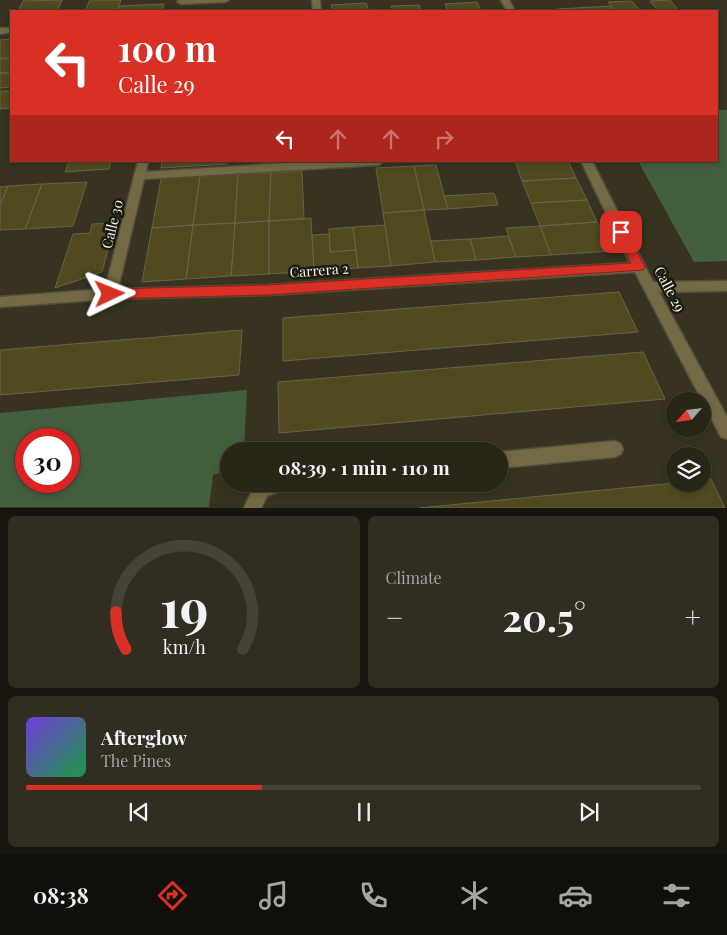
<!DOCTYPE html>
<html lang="en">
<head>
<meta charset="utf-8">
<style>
	:root { --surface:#292618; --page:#312e21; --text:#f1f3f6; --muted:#a5a5a2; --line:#454337; --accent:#d93025 }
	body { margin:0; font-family:"Playfair Display",serif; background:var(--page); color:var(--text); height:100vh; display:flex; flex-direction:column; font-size:19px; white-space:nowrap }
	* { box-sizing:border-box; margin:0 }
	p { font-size:16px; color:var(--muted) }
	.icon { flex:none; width:28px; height:28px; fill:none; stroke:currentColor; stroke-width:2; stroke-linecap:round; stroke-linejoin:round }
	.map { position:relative; height:508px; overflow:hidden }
	.sheet { display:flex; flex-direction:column; gap:8px; padding:8px; background:#17150d; flex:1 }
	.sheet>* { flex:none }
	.banner { position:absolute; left:10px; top:10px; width:708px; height:152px; border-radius:0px; box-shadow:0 2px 8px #0003,0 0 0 1px var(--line); background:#d93025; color:#fff; overflow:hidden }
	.needle { width:32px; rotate:242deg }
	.tools { position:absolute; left:666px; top:392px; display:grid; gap:10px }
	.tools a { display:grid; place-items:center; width:45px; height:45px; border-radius:50%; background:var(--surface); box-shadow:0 2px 8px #0003,0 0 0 1px var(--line); font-size:25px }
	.speed { position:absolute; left:15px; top:428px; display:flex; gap:10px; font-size:25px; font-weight:700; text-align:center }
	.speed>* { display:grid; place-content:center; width:65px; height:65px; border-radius:50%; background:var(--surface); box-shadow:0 2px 8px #0003,0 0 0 1px var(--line); line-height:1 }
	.speed .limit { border:8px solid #d22; background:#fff; color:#111 }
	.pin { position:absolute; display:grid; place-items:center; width:42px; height:42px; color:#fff; margin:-21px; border-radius:10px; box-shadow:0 2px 8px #0006 }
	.me { position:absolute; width:55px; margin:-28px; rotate:88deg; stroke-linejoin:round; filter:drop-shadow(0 0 4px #0008) }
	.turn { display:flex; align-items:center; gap:18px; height:105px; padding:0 25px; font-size:22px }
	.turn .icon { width:65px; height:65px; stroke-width:2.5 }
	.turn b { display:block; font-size:35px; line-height:42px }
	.lanes { display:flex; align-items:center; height:48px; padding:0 25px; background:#0003; justify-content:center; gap:25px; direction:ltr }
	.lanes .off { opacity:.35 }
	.big { font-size:38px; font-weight:700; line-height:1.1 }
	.sheet .widget { flex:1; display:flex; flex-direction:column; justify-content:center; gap:8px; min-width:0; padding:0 18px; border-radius:8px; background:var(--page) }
	.sheet .dial { align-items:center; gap:0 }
	.dial svg { height:130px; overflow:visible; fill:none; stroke:var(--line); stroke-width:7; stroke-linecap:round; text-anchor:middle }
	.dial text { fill:var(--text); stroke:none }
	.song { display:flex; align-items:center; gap:15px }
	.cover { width:60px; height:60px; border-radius:8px; background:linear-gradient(135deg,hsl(260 70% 55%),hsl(140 70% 35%)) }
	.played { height:5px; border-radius:2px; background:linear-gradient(90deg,var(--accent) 35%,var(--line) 35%) }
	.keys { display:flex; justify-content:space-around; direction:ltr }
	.heat { display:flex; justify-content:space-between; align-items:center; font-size:28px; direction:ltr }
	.sheet .tiles { flex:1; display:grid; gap:8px; grid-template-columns:1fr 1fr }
	.widget:last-child { grid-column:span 2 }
	.trip { position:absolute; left:220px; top:442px; width:288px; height:50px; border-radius:25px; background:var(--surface); box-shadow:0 2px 8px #0003,0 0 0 1px var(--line); font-weight:700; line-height:50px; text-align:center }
	.tab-bar { display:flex; height:80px; justify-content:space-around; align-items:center; background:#100f0a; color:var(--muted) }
	.tab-bar .icon { width:35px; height:35px }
	.tab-bar .selected { color:var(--accent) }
	.tab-bar b { font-size:22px; color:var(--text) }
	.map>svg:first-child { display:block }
	.green { fill:#445f3e; fill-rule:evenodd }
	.building { fill:#514a1f; stroke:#66634e }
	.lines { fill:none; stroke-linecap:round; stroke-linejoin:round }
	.street-casing { stroke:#524e3c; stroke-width:3 }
	.street { fill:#736a45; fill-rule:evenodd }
	.route { fill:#d93025; stroke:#8d1f18 }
	.labels { text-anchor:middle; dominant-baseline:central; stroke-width:5; stroke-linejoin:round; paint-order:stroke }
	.street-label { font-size:14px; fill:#f6f5e9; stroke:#1c1b12 }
</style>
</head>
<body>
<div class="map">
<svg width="727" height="508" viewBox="0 0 727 508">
	<rect width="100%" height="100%" fill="#373320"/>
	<path class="green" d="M716 110H727V261L694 262 638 161H716Z
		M247 390 244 451H229V470L213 475 209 507H0V413ZM26 439H69V481H26Z"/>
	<path class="building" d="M62 0 57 11H18L23 1Z
		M90 0H121L117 11H85Z
		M670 0 679 11H658L650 1Z
		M632 1 640 11H615L608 2Z
		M477 2 481 11H448L445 4Z
		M366 3 369 11H333L331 5Z
		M164 4 162 11H117L119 6Z
		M419 5 421 11H393L391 6Z
		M611 6 615 11H559L557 9Z
		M11 39V58L0 59V40Z
		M11 58V73H0V59Z
		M0 73H11V87L0 88Z
		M0 91H11V108L0 109Z
		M69 161H111L109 169 65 172Z
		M162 161H228L227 164 161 168Z
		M515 161H568L576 178 522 181Z
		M436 165 448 209 424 210 414 166Z
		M414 166 424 210 383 213 376 168Z
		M302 171 304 219 269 221 271 173Z
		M271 173 269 221 235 223 238 174Z
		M238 174 235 223 193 225 200 176Z
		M200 176 193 225 152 228 161 179Z
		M576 178 587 200 531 203 522 181Z
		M87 182 73 226 25 229 42 184Z
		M42 184 25 229 0 230V205L8 186Z
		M8 186 0 205V187Z
		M494 193 498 205 448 209 444 196Z
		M587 200 597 222 540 226 531 203Z
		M424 210 435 262 391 266 383 213Z
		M311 218 314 271 269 274V221Z
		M269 221V274L231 276 235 223Z
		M597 222 612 251 551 255 540 226Z
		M115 223 102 272 55 288 73 234 90 233 92 224Z
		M235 223 231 276 186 279 193 225Z
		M193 225 186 279 142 282 152 228Z
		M385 225 391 266 358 268 353 227Z
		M540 226 551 255 516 257 506 228Z
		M353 227 356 250 330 252 329 229Z
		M329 234 330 252 356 250 358 268 314 271 312 235Z
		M508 236 516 257 476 260 470 239Z
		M470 239 476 260 435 262 431 241Z
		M619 292 638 332 283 361V318Z
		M242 330 239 375 0 395V350Z
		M643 352 665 399 279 433 278 382Z
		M711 479 725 508H419L675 483 702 484V480Z"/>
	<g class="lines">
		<g class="street-casing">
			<path id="street" d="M179 0H229L225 2 181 4 177 2Z
				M312 0H320L321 11H313Z
				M501 0H509L515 11H507Z
				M0 28H11V32L0 34Z
				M138 161H148L146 172 318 161H384L379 165 144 179 118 289 268 285 630 263 581 161H592L653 282 727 281V291L659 292 727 417V439L721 437 635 272 268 295 110 299 0 307V297L105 289Z
				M615 441 621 444 623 449 621 454 615 457 499 468V452Z
				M255 484H284L282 490 267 496 261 508H244Z"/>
		</g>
		<use href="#street" class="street"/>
	</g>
	<path class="route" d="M621 228 625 229 645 267 643 270 268 295 110 299 104 294 110 289 268 285 631 263 616 232Z"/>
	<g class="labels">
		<g class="street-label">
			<text transform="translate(112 224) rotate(-76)">Calle 30</text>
			<text transform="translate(319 270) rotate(-4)">Carrera 2</text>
			<text transform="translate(670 289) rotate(62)">Calle 29</text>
		</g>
	</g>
</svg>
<div class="tools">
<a><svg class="needle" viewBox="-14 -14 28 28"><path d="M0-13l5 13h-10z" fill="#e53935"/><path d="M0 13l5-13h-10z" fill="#a5a5a2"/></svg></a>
<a><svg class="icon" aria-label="layers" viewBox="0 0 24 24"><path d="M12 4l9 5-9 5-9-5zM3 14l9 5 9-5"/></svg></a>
</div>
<div class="speed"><div class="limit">30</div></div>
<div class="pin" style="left:621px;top:232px;background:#d93025"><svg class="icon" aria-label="arrive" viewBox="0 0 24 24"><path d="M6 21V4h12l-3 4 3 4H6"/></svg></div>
<svg class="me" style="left:110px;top:294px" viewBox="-20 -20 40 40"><path d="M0-17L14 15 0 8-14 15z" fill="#d93025" stroke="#fff" stroke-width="4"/></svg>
<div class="trip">08:39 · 1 min · 110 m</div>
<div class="banner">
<div class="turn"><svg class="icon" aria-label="left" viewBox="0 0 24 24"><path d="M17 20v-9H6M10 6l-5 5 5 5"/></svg><div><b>100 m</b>Calle 29</div></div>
<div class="lanes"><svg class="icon" aria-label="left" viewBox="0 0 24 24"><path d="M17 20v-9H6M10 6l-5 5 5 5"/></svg><svg class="icon off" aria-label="ahead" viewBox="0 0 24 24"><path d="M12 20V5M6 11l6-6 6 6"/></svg><svg class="icon off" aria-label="ahead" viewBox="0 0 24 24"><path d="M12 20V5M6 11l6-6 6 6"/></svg><svg class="icon off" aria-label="right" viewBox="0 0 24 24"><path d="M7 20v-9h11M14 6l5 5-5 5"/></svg></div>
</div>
</div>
<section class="sheet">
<div class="tiles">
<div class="widget dial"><svg viewBox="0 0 100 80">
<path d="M14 69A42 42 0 1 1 86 69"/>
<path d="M14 69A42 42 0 0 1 8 46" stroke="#d93025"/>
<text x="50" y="56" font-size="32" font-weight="700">19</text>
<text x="50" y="72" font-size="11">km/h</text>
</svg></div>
<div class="widget"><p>Climate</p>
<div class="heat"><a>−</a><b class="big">20.5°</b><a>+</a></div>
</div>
<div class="widget">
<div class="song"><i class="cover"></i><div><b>Afterglow</b><p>The Pines</p></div></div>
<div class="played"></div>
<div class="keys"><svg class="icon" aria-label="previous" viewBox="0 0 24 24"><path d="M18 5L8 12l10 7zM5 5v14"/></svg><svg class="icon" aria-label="pause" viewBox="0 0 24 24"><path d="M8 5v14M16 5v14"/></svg><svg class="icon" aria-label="next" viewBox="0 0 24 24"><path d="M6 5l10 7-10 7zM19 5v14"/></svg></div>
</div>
</div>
</section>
<nav class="tab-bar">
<b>08:38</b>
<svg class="icon selected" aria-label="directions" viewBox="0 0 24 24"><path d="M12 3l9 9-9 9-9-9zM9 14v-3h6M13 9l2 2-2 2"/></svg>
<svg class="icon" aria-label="music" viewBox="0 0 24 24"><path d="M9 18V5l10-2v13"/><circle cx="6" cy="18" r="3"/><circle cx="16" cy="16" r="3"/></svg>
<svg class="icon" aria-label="phone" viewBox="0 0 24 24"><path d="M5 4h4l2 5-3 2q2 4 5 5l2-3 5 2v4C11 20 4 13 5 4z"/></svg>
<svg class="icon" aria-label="climate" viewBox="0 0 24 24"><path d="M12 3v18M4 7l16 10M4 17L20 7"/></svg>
<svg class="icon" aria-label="car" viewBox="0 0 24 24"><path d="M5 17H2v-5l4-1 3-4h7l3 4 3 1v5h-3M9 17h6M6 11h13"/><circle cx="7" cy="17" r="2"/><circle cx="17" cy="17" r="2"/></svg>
<svg class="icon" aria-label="filters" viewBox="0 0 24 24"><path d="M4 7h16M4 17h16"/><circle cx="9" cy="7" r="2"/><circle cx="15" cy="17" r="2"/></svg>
</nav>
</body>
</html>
